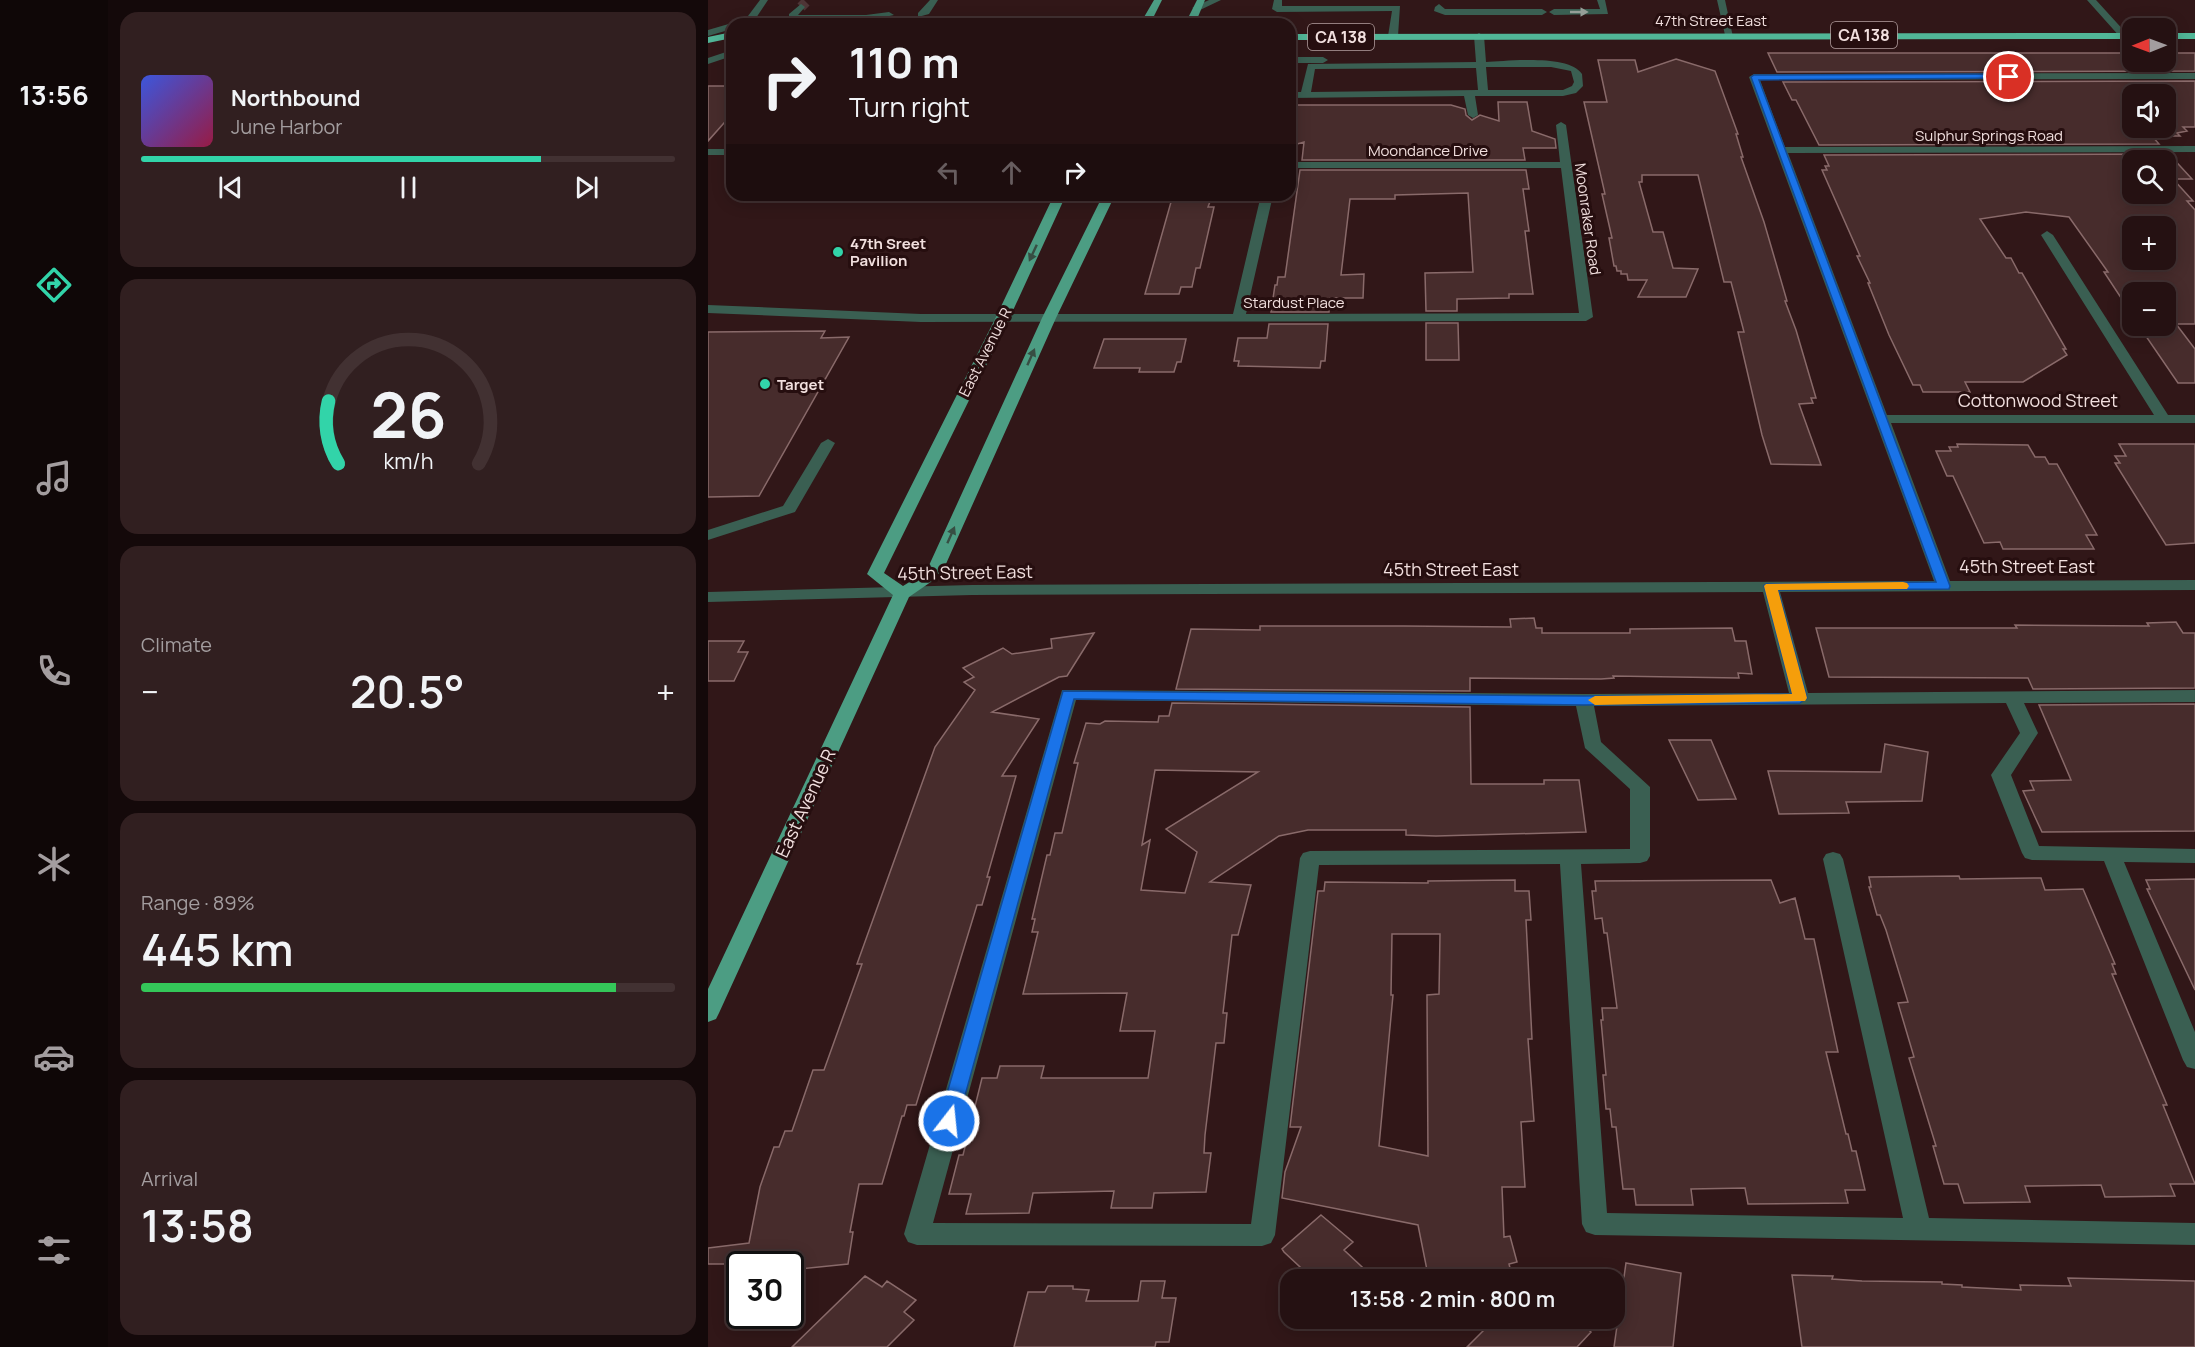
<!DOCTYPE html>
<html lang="en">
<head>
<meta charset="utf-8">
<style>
	:root { --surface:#251112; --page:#311f20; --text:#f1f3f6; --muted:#a39d9f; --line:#423132; --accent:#32d4a9 }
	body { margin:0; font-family:Manrope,sans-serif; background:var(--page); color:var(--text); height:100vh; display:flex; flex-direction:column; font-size:22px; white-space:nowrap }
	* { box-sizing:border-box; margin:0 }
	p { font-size:20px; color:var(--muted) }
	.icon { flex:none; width:33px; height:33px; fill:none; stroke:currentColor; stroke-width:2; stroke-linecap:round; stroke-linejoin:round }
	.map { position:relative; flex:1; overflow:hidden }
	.drawer { display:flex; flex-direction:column; gap:12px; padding:12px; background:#14090a; width:600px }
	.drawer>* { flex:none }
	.banner { position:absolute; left:18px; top:18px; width:570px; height:183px; border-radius:18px; box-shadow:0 3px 15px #0003,0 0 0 2px var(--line); background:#251112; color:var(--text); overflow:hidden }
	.needle { width:39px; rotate:269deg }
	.fabs { position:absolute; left:1414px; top:18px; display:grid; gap:12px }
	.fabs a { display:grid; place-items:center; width:54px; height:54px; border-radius:12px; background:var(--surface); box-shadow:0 3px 15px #0003,0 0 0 2px var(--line); font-size:30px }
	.speed { position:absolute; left:18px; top:1251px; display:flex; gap:12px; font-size:30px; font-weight:700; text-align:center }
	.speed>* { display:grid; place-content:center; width:78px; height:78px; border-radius:50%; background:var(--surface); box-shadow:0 3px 15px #0003,0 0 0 2px var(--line); line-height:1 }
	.speed .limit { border:3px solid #111; border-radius:9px; background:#fff; color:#111 }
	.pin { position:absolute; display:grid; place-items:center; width:51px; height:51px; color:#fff; margin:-26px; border:3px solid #fff; border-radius:50%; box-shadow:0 2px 6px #0007 }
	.me { position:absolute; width:66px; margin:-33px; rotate:16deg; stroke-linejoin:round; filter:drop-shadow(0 0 4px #0008) }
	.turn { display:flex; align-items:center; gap:21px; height:126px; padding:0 24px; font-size:27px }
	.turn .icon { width:78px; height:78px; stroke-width:2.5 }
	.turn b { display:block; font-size:42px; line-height:51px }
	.lanes { display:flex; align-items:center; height:57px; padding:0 24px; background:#0003; justify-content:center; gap:30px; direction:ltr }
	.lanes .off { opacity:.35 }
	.big { font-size:45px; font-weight:600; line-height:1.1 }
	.drawer .card { flex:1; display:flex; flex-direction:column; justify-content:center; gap:9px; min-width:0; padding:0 21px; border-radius:18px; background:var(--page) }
	.drawer .dial { align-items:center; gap:0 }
	.dial svg { height:156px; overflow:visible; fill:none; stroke:var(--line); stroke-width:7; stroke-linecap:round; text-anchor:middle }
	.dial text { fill:var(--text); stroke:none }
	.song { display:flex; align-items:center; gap:18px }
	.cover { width:72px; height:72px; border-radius:9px; background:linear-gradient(135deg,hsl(230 70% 55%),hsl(340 70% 35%)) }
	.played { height:6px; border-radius:3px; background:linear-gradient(90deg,var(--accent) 75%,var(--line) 75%) }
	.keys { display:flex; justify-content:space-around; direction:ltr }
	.heat { display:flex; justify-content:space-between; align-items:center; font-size:33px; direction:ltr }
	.charge { height:9px; border-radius:4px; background:linear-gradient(90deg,#34c759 89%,var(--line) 0) }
	.trip { position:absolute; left:572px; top:1269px; width:345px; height:60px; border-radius:18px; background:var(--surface); box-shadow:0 3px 15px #0003,0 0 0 2px var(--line); font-weight:600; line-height:60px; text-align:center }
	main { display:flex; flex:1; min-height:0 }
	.tab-bar { display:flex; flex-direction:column; width:108px; justify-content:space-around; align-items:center; background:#0f0707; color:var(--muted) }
	.tab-bar .icon { width:42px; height:42px }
	.tab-bar .selected { color:var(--accent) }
	.tab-bar b { font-size:27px; color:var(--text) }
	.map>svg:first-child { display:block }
	.building { fill:#472c2c; stroke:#896a6a; stroke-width:1.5; fill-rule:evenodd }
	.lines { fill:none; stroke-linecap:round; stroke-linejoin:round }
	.minor-tunnel { stroke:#4e3536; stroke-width:10; stroke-dasharray:10 5; stroke-linecap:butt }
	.minor { fill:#3a5f52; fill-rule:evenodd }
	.major { fill:#4c9d83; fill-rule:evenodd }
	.highway { fill:#51b697; fill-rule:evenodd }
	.oneway { fill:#969f98 }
	.oneway2 { fill:#374e43 }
	.route { fill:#1a73e8; stroke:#114b97; stroke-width:1.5 }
	.slow { fill:#f59e0b }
	.poi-dot { fill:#32d4a9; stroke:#260e0f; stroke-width:2 }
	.labels { text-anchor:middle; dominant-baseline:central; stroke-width:6; stroke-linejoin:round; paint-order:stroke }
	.far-street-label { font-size:15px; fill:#f1dfde; stroke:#260e0f }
	.far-poi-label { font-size:15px; font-weight:bold; fill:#f1dfde; stroke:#260e0f; text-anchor:start }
	.shield { fill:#260e0f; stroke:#b4a0a0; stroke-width:1.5 }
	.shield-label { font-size:16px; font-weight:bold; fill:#f1dfde }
	.street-label { font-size:18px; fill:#f1dfde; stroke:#260e0f }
</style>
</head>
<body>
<main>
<nav class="tab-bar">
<b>13:56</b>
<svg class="icon selected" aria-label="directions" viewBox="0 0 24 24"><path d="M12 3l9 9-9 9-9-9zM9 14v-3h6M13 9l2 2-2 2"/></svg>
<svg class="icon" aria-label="music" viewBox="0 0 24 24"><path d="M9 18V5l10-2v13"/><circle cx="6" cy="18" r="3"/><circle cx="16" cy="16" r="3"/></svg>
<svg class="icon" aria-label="phone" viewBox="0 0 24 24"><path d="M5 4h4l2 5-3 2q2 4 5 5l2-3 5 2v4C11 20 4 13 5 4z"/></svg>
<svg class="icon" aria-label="climate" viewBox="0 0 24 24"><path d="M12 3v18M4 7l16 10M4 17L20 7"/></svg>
<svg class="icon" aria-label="car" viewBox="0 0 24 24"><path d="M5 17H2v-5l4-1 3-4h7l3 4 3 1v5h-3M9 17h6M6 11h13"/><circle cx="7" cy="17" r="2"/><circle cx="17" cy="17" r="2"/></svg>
<svg class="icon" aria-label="filters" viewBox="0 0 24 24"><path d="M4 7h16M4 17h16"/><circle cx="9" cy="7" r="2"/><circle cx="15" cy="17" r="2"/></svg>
</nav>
<section class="drawer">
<div class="card">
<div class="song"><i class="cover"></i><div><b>Northbound</b><p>June Harbor</p></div></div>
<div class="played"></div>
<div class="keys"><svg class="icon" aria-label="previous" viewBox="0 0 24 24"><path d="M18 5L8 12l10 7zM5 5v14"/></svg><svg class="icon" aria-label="pause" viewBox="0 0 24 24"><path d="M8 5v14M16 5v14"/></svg><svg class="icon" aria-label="next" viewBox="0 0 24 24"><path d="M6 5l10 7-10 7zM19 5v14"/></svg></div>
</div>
<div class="card dial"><svg viewBox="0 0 100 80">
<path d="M14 69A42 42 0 1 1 86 69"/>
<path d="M14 69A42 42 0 0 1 9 37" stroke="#32d4a9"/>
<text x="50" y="56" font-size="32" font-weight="700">26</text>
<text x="50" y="72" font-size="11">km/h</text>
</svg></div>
<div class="card"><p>Climate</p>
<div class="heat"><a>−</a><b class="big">20.5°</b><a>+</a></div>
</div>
<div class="card"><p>Range · 89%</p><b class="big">445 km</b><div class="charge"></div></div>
<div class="card"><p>Arrival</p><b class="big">13:58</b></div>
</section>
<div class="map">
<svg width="1487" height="1347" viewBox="0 0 1487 1347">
	<rect width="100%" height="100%" fill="#311718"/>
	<path class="building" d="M1060 53H1425V62H1458V53H1487V71L1069 72Z
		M968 59 1007 71 1030 134H1028L1035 157H1033L1056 222 1079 301H1077L1088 330 1108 398H1103L1105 403 1091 404 1113 465 1063 464 1054 435 1030 332H1036L1023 282H1016L990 175H934V182H931L945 232H955L965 268 990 269 978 297H930L939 280H920L919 274H913V271H909L908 266H906L901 238H904L894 194H897L876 102H899L890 60H927L930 72Z
		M1487 81V127H1475L1479 131 1469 133 1472 136H1444L1451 144 1111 145 1088 100H1084L1075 82ZM1425 94H1458V128H1425Z
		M0 86H24V114L0 141Z
		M790 102H819L824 131 847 139 848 148H815L817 160H594L596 142 582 146V105H743L757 109 758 115 764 120 772 115 791 121Z
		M1461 154 1484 179H1465L1485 201H1479L1487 210V324H1468L1487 349V383H1470L1431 326H1458V292H1425V316L1396 272H1400L1361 217 1318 212 1272 219 1298 258H1303L1311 273H1314L1358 349H1355L1359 355 1315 382H1257L1262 392H1215L1212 385H1205L1181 335 1160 283H1162L1149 256H1152L1114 170H1119L1117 166H1121L1116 155ZM1425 160H1458V194H1425ZM1425 226H1458V260H1425Z
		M592 170H818L821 189H815L821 231H817L825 294H801V298L749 299V311H718L717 273 765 272 760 193 687 195V199H642L633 275 656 274 655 298H622L621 312H563L567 285H569L570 277H577Z
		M465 195H490L489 199H503L500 207H506L492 268H488L484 287H473L471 294H437Z
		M718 323H750L751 360H718Z
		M561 324H620L617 361H613L612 368 530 366 531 361H526L530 338H559Z
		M117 331 113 338 141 337 51 496 0 497V332Z
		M396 339H478L473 362H469L466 372H431L432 368H386Z
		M1249 444 1320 445 1327 457H1337L1341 464H1349L1389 535H1378L1386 549H1295L1292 542 1276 543 1245 476H1239L1228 451H1243L1241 447H1250Z
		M1411 444H1487V543L1458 545 1407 463H1412L1407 456H1418Z
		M826 618 828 628H834V633H922V629L1024 628 1027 641H1038L1044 674 1030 673 1031 678 905 676 906 678 893 679 762 678V691L468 689 483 629 552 630V626H695L803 627 802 619Z
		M1468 622 1475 633H1487V688L1325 689 1320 678 1121 677 1108 628H1309L1307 625 1441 626 1439 623Z
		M386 633 359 676 351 677 284 712 331 719 294 776H308L279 877H282L274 905H269L208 1105H199L196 1116H194L174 1184H151L142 1232H145L140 1264 82 1270V1264H0V1248L41 1243 52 1187 66 1147H71L77 1131H84L105 1070H116L154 964H149L227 747 267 690 256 682 266 677 255 668 295 648 304 654 344 648 343 639Z
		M0 641H36L30 652H40L26 681H0Z
		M464 703 762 707 763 784H836V780H871L878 832 728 836 698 835V830H600L571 836 502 882 543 885 530 935H524L515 1013H519L516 1043H508L497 1135 496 1153H503L498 1192 446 1193 444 1208H403L406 1191 325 1193 321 1213 258 1214 263 1194H241L251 1155H255L274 1078H289L292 1066H336L333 1078H440L447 1031H412L419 993 315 994 330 932H324L327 919H324L339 855H342L347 833H354L370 763H366L378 723 392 724 397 721 450 722 451 716H461ZM447 770 550 772 458 829 489 852 477 893 433 890 442 840 434 845Z
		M1487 704V831L1334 832 1315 791 1326 790 1322 781 1363 780 1331 705Z
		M961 740H1003L1028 799 990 800Z
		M1177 744 1220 752 1214 801 1138 802 1141 813 1071 814 1060 771 1173 772Z
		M1251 876 1252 879 1333 878 1337 890 1375 889 1407 964H1404L1408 974H1404L1459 1105H1455L1487 1184H1462L1467 1196 1397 1197 1393 1185 1317 1186 1322 1202 1256 1203 1250 1184H1236L1225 1146H1228L1201 1058 1206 1057 1190 1003 1200 1002 1178 930 1172 915H1169L1161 887H1163L1161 877Z
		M1487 879V990L1439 889H1442L1438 880Z
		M807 880V891H821L823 920H818L824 1039H820L826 1121 813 1122 817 1187H794L796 1237 802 1236 809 1262 801 1264 803 1272 795 1273 796 1280H721L710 1225 574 1198 577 1172 593 1127H582L610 891H616L617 882 720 883V881ZM684 934H732L731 994 719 995 720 1156 671 1146 685 995H683Z
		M1063 880 1072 903 1087 898 1097 939H1106L1130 1052H1118L1138 1134H1140L1144 1151H1148L1157 1190H1137L1140 1203 1040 1204 1037 1188 983 1189 985 1205H928L926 1189H915L908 1127H904L902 1109H898L895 1075H898L893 1020H895L894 1008H909L899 933H896L894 918 887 919 884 891H888L887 881Z
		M613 1215 645 1242 636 1250 668 1280H606L576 1252 574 1249Z
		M918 1263 973 1273 965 1347H906Z
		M1084 1275 1125 1276 1124 1279 1154 1281 1234 1282V1284L1254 1285V1287L1313 1290 1312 1285 1363 1286 1360 1278 1487 1281V1347H1094Z
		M157 1276 174 1287 179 1281 208 1300 196 1312 206 1320 179 1347H84Z
		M433 1281H457L454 1298H468L461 1342H448L447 1347H306L320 1292H337L340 1286H365V1289L381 1290 378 1301H430Z
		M788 1318H867L883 1332 869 1347H759Z"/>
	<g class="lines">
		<path class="minor-tunnel" d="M93 7 98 2"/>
		<path class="minor" d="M52 0H60L44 24H34Z
			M222 0H230L221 14 210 17V13Z
			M501 0H513L492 10 484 8Z
			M566 0H574V6H692L690 36 685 39 680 36 684 11 569 12 564 9Z
			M889 0H897L900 14 846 15 841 12 846 9H892Z
			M1009 0H1017L1025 37 1017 35Z
			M1379 0H1388L1419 34V38H1413Z
			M93 4 97 7 90 15H158L181 12 186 15 158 21H88L81 18V14Z
			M731 4 737 9H834L839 12 834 15H737L726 11 727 7Z
			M24 23 27 24H24V29L0 36V30Z
			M771 33 776 36 778 62C800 61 861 54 874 74L875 86 868 93 855 96H767L770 115 765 118 760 115 756 96 582 98V92H593L600 64 768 62 766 36ZM778 67H843L863 71 866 82 864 86 855 90H780ZM768 68 770 90 603 92 607 69Z
			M24 50V56L0 64V58Z
			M582 57H615L620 60 615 63H582Z
			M1487 73V79L1052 80 1077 147 1487 146V152L1080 153 1179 415H1446L1333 235 1339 231 1345 235 1460 415H1487V423H1183L1242 581 1487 580V590L1072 592 1100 693 1487 690V702L1316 703 1330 733 1303 775 1331 846 1487 849V863L1416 862 1487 1032V1069L1479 1067 1475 1060 1396 861 1324 860 1317 858 1314 853 1283 775 1312 733 1298 703 886 706 893 742 942 787V856L939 861 932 863 873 864 899 1213 1195 1218 1115 859 1118 854 1125 852 1132 854 1135 859 1221 1218 1487 1223V1245L887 1235 878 1232 874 1224 852 864 611 865 567 1235 563 1243 554 1246 209 1245 200 1242 196 1234 354 690 876 694 1081 693 1055 592 264 595 0 602V592L264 585 1226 581 1041 77 1046 74ZM368 700 868 706 877 748 922 789V849L602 851 595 853 592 858 543 1224 225 1223Z
			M853 122 858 125 885 317 878 321 213 322 0 313V305L213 314H525L553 195H565L538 314 871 313 853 168H582V162H852L848 125Z
			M0 149H24V155H0Z
			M120 439 127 443 87 512 0 540V530L75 506 113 443Z"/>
		<path class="major" d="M446 0H454L442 24H432Z
			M489 0H497L487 24H477Z
			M346 195H358L302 317 176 573 195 586 218 572 334 318 395 195H407L348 318 233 575 201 597 11 1013 8 1019 0 1022V989L185 595 159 574 288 317Z"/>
		<path class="highway" d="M24 32V38L0 43V37Z
			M1425 33V39L582 40V34Z
			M1458 33H1487V39H1458Z"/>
	</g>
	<defs><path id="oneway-solid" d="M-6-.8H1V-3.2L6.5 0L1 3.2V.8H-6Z" transform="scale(1.5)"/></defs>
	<use class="oneway" href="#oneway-solid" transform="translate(871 12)"/>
	<g class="oneway2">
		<use href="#oneway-solid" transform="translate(325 253) rotate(115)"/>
		<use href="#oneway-solid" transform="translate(323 357) rotate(-66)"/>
		<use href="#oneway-solid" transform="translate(243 535) rotate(-66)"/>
	</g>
	<path class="route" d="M1301 74 1304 75V78L1051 80 1242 586 1241 589 1070 590 1099 698 1092 703 876 705 366 699 250 1121 247 1127 241 1129 234 1127 231 1121 355 691 876 696 1084 694 1056 586 1058 584 1228 582 1043 77 1046 75Z"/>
	<path class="slow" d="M1195 582 1199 583 1201 586 1199 589 1070 590 1099 698 1097 701 887 705 880 700 887 696 1084 694 1056 586 1058 584Z"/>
	<g class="poi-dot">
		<circle cx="130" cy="252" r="6"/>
		<circle cx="57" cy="384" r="6"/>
	</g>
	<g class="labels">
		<g class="far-street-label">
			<text x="1003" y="20">47th Street East</text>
			<text x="1281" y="135">Sulphur Springs Road</text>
			<text x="720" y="150">Moondance Drive</text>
			<text transform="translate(880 219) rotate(82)">Moonraker Road</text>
			<text x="586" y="302">Stardust Place</text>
			<text transform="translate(277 352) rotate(-63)">East Avenue R</text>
		</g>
		<g class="far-poi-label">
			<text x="142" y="243">47th Sreet<tspan x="142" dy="17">Pavilion</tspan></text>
			<text x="69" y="384">Target</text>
		</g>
		<g class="shield">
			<rect x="1123" y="22" width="66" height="26" rx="4.5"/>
			<rect x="600" y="24" width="66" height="26" rx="4.5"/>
		</g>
		<g class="shield-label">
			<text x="1156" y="35">CA 138</text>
			<text x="633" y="37">CA 138</text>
		</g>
		<g class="street-label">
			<text x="1330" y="400">Cottonwood Street</text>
			<text x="1319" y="566">45th Street East</text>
			<text x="743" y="569">45th Street East</text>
			<text transform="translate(257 572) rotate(-1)">45th Street East</text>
			<text transform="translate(97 803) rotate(-65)">East Avenue R</text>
		</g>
	</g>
</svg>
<div class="fabs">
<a><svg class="needle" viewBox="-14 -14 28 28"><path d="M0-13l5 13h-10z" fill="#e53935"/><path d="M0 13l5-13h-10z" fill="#a39d9f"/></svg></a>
<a><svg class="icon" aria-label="sound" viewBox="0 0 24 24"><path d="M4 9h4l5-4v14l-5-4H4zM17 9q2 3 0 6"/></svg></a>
<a><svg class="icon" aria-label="search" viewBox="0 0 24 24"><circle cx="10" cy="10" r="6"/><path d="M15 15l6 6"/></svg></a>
<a>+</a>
<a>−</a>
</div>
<div class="speed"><div class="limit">30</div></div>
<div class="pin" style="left:1301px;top:77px;background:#d93025"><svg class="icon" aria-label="arrive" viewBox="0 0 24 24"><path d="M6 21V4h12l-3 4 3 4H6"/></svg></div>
<svg class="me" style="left:241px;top:1121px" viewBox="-20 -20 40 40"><circle r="17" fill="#1a73e8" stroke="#fff" stroke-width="3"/><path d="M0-11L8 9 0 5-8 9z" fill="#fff"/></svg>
<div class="trip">13:58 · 2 min · 800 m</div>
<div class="banner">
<div class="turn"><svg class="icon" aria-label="right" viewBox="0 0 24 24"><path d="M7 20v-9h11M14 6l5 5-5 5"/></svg><div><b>110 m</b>Turn right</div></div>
<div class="lanes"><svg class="icon off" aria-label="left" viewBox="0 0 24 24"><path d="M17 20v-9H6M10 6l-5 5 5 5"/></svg><svg class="icon off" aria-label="ahead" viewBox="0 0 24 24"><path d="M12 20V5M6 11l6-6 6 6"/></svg><svg class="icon" aria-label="right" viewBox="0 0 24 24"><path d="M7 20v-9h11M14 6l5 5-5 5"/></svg></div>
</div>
</div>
</main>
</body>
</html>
